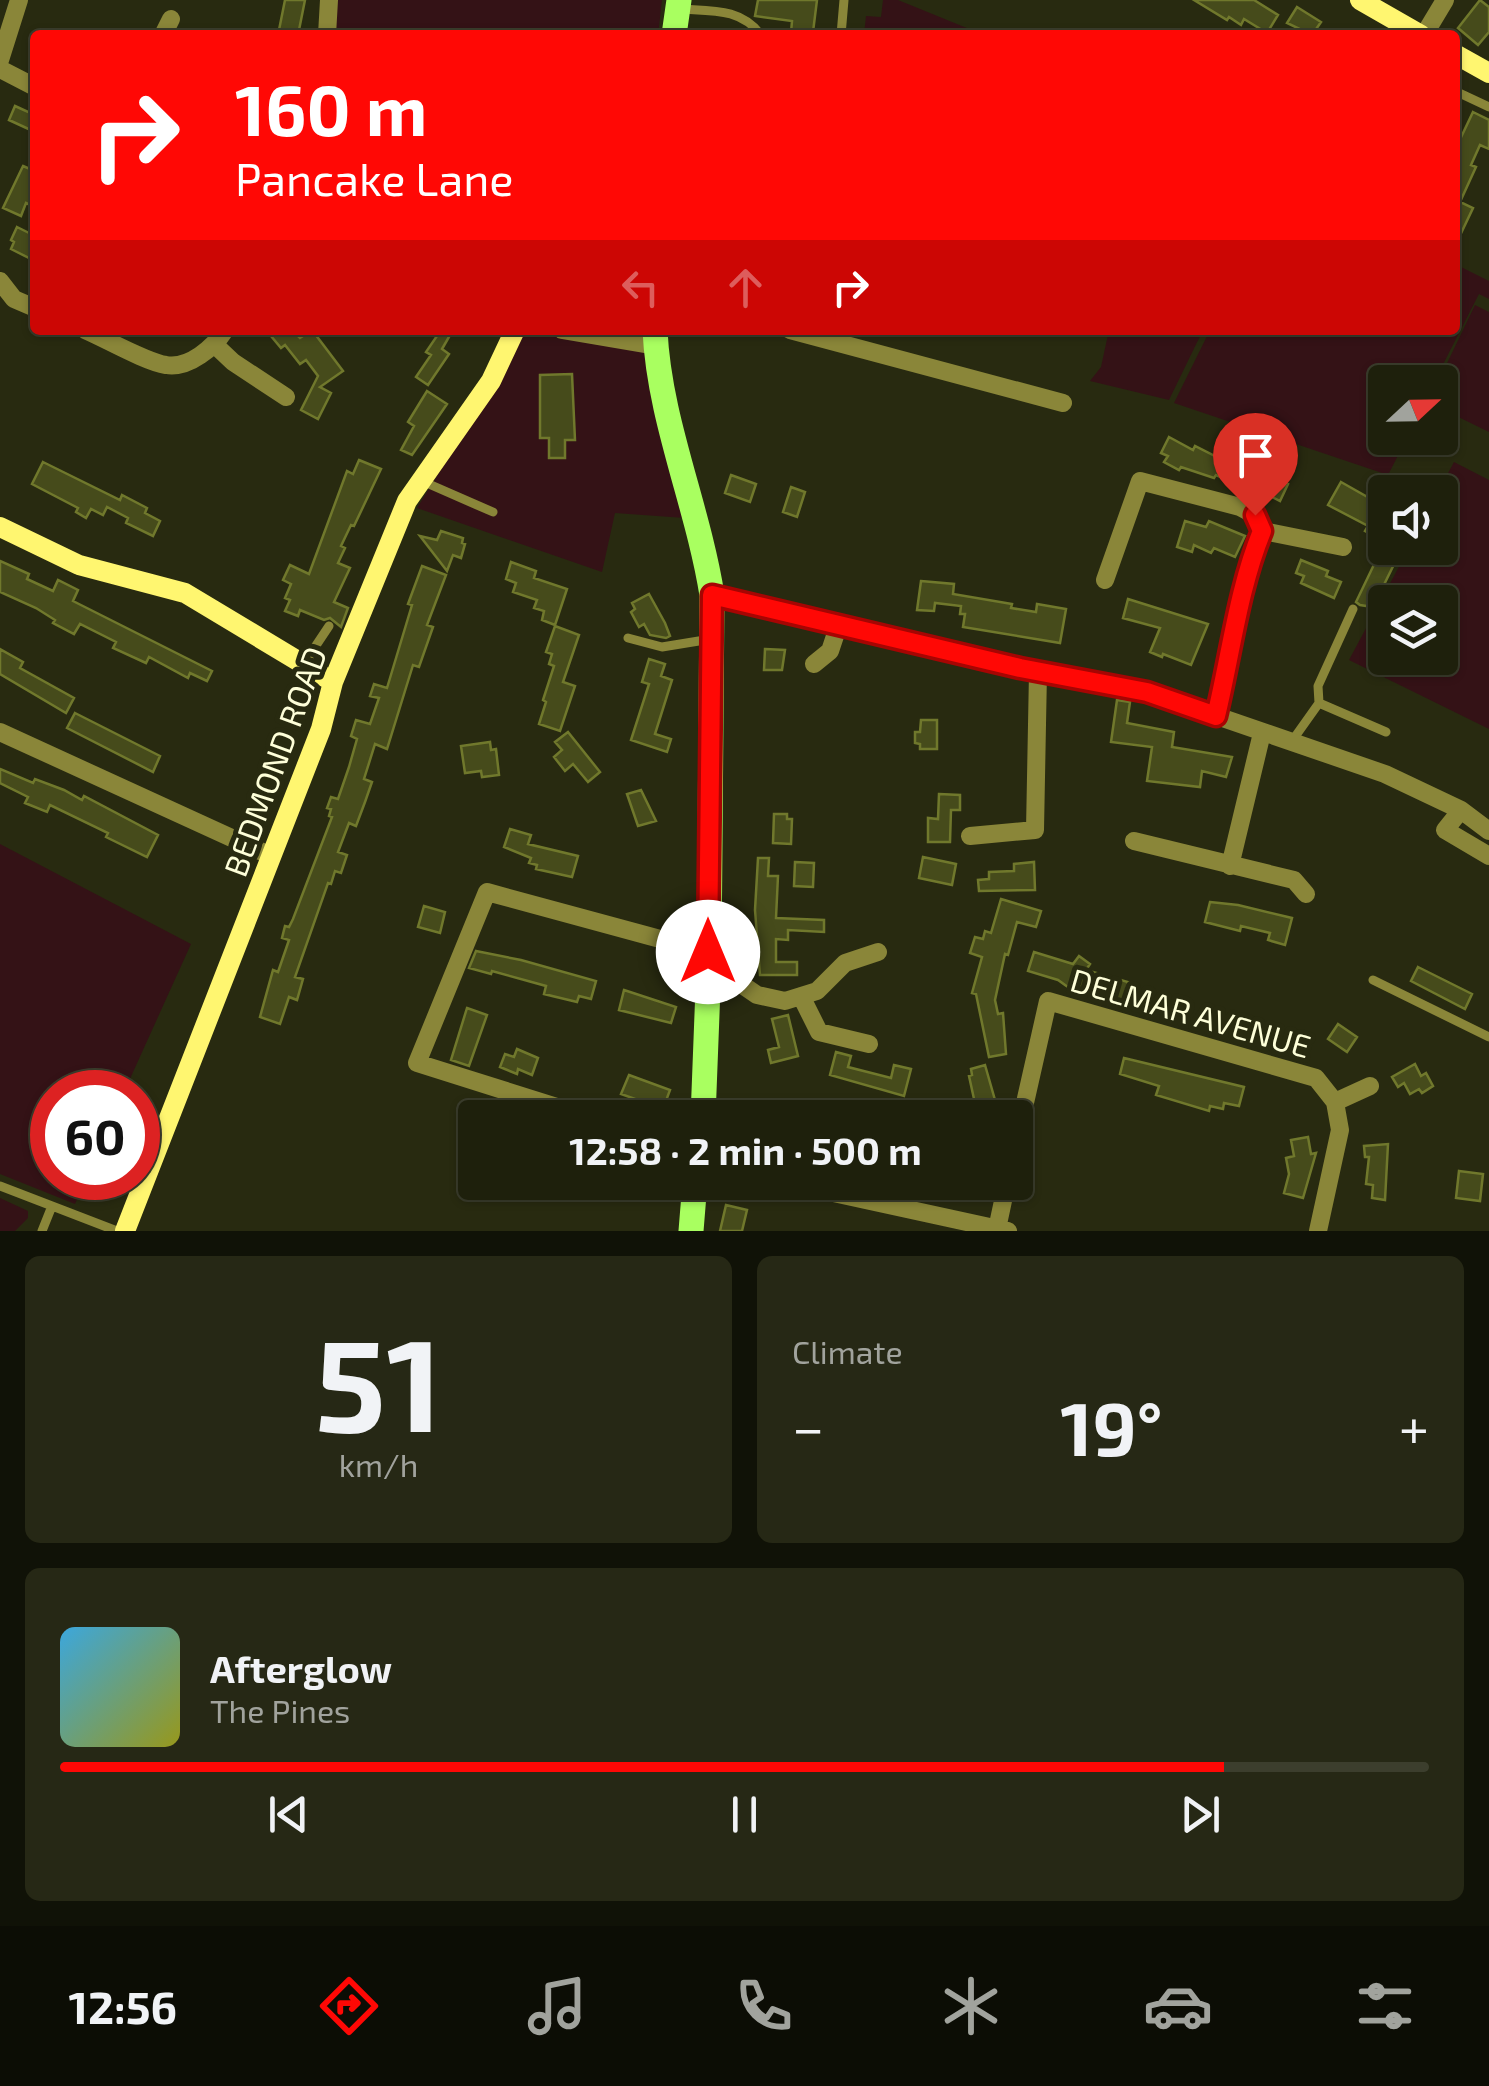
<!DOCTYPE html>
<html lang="en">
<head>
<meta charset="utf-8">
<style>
	:root { --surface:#1e200c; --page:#262815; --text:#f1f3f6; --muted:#a1a39d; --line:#3c3e2d; --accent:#ff0805 }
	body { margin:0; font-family:"Exo 2",sans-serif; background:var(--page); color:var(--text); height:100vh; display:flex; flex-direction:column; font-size:38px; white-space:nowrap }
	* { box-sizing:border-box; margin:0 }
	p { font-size:32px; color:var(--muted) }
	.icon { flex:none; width:55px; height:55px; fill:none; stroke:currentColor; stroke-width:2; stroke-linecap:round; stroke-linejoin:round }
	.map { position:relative; height:1231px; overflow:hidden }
	.side { display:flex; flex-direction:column; gap:25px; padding:25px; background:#101207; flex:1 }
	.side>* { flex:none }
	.hud { position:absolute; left:30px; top:30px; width:1430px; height:305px; border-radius:10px; box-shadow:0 2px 8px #0004,0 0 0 2px var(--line); background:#ff0805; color:#fff; overflow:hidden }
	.needle { width:65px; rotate:68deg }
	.tools { position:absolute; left:1368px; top:365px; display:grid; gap:20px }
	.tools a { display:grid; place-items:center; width:90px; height:90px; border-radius:10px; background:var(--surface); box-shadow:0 2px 8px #0004,0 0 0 2px var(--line); font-size:50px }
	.speed { position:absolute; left:30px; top:1070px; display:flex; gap:20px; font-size:50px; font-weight:700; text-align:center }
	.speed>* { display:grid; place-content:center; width:130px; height:130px; border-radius:50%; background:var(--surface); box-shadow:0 2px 8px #0004,0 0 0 2px var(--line); line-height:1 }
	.speed .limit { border:15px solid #d22; background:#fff; color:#111 }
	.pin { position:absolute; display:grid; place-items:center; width:85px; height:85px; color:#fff; margin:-102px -42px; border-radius:50% 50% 50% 0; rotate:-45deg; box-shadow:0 0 10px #0007 }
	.pin .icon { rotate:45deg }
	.me { position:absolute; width:110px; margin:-55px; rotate:0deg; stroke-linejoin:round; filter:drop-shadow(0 0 8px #0008) }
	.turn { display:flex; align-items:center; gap:35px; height:210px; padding:0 40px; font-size:45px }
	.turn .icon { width:130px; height:130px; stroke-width:2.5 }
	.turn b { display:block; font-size:70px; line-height:85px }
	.lanes { display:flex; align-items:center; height:95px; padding:0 40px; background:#0003; justify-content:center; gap:50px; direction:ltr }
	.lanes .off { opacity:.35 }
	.big { font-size:75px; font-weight:700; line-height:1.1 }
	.side .widget { flex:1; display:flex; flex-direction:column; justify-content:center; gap:15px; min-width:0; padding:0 35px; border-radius:15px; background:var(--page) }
	.side .dial { align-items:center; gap:0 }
	.dial b { font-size:130px; line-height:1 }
	.song { display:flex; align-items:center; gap:30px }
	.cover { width:120px; height:120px; border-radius:15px; background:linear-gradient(135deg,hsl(200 70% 55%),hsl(60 70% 35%)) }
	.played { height:10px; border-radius:5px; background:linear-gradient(90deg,var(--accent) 85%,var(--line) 85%) }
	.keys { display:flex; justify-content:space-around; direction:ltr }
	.heat { display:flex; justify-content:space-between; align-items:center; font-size:55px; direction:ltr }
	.side .tiles { flex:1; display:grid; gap:25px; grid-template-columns:1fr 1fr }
	.widget:last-child { grid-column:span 2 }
	.trip { position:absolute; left:458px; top:1100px; width:575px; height:100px; border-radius:10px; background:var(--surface); box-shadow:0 2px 8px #0004,0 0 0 2px var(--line); font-weight:700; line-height:100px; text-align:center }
	.tab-bar { display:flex; height:160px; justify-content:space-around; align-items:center; background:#0c0d05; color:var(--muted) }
	.tab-bar .icon { width:70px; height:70px }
	.tab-bar .selected { color:var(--accent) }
	.tab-bar b { font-size:45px; color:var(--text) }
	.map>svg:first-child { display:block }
	.green { fill:#341216; fill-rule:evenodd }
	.building { fill:#464b1b; stroke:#70782c; stroke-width:2.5 }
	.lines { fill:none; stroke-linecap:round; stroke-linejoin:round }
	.lane { stroke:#8a8639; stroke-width:9 }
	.street { stroke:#8a8639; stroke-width:18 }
	.secondary { stroke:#fff670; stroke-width:20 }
	.primary { stroke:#a9ff60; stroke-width:25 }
	.route-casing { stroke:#a60503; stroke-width:25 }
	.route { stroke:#ff0805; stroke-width:18 }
	.labels { text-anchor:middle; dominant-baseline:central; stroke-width:10; stroke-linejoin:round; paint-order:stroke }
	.street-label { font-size:32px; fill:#feffd9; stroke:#282a10 }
</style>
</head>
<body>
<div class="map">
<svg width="1489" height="1231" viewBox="0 0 1489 1231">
	<rect width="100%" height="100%" fill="#282a10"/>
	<path class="green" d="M335 0H662L658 35H333Z
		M883 0H898L984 35H864L866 16 881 17Z
		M1455 264 1489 281V299L1479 294 1434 382H1385V438H1407L1388 475 1174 403 1210 330H1455Z
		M1475 305 1489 312V432L1440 408 1438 382Z
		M519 330H542L650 349 685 518 615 513 602 572 417 508 494 384Z
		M1109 330H1203L1169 400 1090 381 1101 367Z
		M1454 462 1489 480V729L1349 660 1409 548H1440L1438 492ZM1385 602H1440V658H1385Z
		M0 844 191 944 124 1092H52V1178H86L75 1204 0 1174Z
		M0 1198 28 1211V1218L15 1231H0Z"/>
	<path class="building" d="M285 0H305L298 35H278Z
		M758 0H817L813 32 791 33 792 21 755 16Z
		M1194 0H1254L1278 15 1267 33 1244 19 1241 25 1229 17 1227 20Z
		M1480 0 1489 7V32L1478 45 1458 28Z
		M1297 7 1321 22 1312 35 1287 23Z
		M15 106 35 115V132L9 120Z
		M1473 112 1489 120V149L1480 145 1471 165 1476 167 1460 202 1473 208 1455 246V150Z
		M23 166 35 171V207L26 203 21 216 3 208Z
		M17 227 35 236V261L11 249 14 242 11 240Z
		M266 330H292L300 338 312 330 343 371 320 387 331 393 318 419 301 410 318 376 306 360 300 364 285 345 281 348Z
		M441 330H453L442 349 449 354 428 385 416 377 431 355 426 352Z
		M572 374 575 440H565V458H549V438H540V375Z
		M427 391 447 404 412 455 401 450 414 426 408 422Z
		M1169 437 1193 450 1195 446 1215 456 1217 452 1235 461 1236 458 1288 484 1280 501 1245 483 1235 480 1234 483 1216 475 1214 478 1181 467 1179 470 1164 462 1168 456 1161 453Z
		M359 460 381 469 354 526 351 525 341 546 345 548 338 563 350 568 334 602 348 608 341 627 330 618 324 620 300 610 298 616 285 611 290 600 285 598 291 584 283 580 290 565 309 574 347 471 353 474Z
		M43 462 120 500 122 495 147 508 145 513 160 521 153 536 126 523 128 518 107 507 103 515 91 509 86 518 76 512 78 508 32 484Z
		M731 475 756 484 750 502 725 493Z
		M1341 482 1385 507V542L1365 531 1368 526 1328 505Z
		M791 487 805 492 797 517 783 512Z
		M1185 521 1206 527 1209 521 1245 536 1235 557 1214 548 1211 553 1194 545 1192 552 1177 547Z
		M441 531 463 538 462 543 465 544 461 558 453 555 447 571 420 536 437 540Z
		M1382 548H1402L1373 607 1360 605 1356 602Z
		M1301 560 1328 571 1326 576 1341 582 1334 598 1301 583 1304 576 1296 573Z
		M0 561 29 574 27 579 53 591 58 580 78 590 73 601 212 671 207 681 190 673 188 678 149 657 146 663 113 648 116 642 80 624 74 634 53 623 55 620 36 608 0 592Z
		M511 562 536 571 534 578 567 589 555 625 542 620 544 611 534 608 537 600 513 592 516 583 506 579Z
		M422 566 446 575 427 625 433 627 419 667 413 665 387 749 375 744 364 779 372 782 365 802 356 826 349 823 338 852 347 855 341 873 335 871 331 884 328 883 295 977 303 979 297 1000 289 997 280 1024 260 1017 273 970 278 972 289 940 282 938 285 926 289 927 293 919 332 817 329 816 331 809 327 808 331 797 338 799 349 767 357 739 351 736 356 720 370 724 379 698 370 696 374 684 387 688 412 605 408 604Z
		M921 581 954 584 953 594 1012 604 1011 608 1036 612 1037 604 1066 609 1060 643 963 627 965 614H960L961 606 935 603 934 611 917 610Z
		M649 594 665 623 670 636 666 638 650 635 644 624 639 627 631 612 635 609 632 603Z
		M1128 599 1208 624 1191 665 1163 654 1162 657 1150 652 1160 628 1123 618Z
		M555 626 579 635 563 682 575 686 560 731 539 724 546 702 543 700 554 666 549 664 552 654 546 652Z
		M0 649 23 662 20 668 74 698 66 713 0 674Z
		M765 649 785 650 782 670H764Z
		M649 659 665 664 661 676 672 680 655 734 671 739 667 752 631 740 649 684 642 682Z
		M1117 700 1130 702 1127 723 1174 732 1172 747 1232 757 1226 777 1202 771 1200 787 1147 781 1152 747 1111 742Z
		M75 713 160 756 153 772 67 728Z
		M921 720H937V749H920V744L915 743V732H920Z
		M568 732 600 772 588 782 573 764 565 771 554 757 562 750 555 742Z
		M490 742 491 750 496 749 499 775 482 777 481 771 465 773 461 746Z
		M0 769 33 783 35 779 64 790 82 800 84 796 158 835 147 857 106 837 108 833 50 805 47 812 25 803 28 797 0 783Z
		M641 790 656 821 638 826 627 794Z
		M939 794 960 795V810H951L950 842H928V818L938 819Z
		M774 814H787V819H792L791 844 773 843Z
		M510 829 531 835 528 844 578 856 572 877 536 869 537 865 529 863 531 858 504 847Z
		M923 857 956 864 952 885 919 878Z
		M758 858H769L768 876H778L776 918 824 920V932L788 930V940L776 939V962H797V975H760L755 910Z
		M795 862 814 863 813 887 794 886Z
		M1034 862 1035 890 979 891 978 880 989 879V872L1014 871V864Z
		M1001 899 1041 911 1036 927 1017 922 1008 955 1005 954 995 1000 998 1014 1003 1013 1006 1054 989 1057 976 994 972 993 982 957 970 953 975 937 983 939 985 931 991 933Z
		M1210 902 1238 905 1292 918 1285 945 1268 940 1270 933 1241 926 1240 931 1205 922Z
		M424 906 445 912 440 933 418 927Z
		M476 951 521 960 596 981 591 999 579 996 577 1002 544 994 546 986 492 971 491 974 469 968Z
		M1034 952 1073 964 1079 956 1090 964 1086 970 1128 982 1123 1001 1119 1000 1118 1007 1104 1003 1106 996 1075 985 1072 990 1058 980 1028 971Z
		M1418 967 1472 994 1465 1009 1411 981Z
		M624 990 676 1007 671 1023 619 1010Z
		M467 1008 487 1015 469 1066 451 1060Z
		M788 1015 798 1056 771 1063 768 1050 779 1047 772 1019Z
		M1338 1024 1357 1037 1347 1052 1328 1039Z
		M517 1049 538 1058 532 1075 518 1069 517 1074 500 1067 505 1054 514 1057Z
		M836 1052 851 1056 848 1067 891 1078 894 1065 911 1069 904 1096 830 1075Z
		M1124 1058 1244 1087 1239 1106 1224 1103 1223 1109 1210 1106 1209 1111 1156 1095 1159 1086 1120 1074Z
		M1415 1064 1421 1076 1426 1073 1433 1086 1422 1093 1419 1089 1410 1094 1404 1083 1398 1087 1392 1077Z
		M985 1065 997 1107 994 1118H974L976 1108 969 1076 972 1075 971 1069Z
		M629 1075 670 1090 663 1109 621 1094Z
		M1308 1137 1311 1154 1316 1153 1303 1198 1284 1193 1289 1174 1286 1158 1294 1156 1291 1140Z
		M1388 1144 1385 1200 1372 1198 1373 1185 1366 1184 1369 1157H1365L1364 1146Z
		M1459 1171 1483 1174 1480 1201 1456 1198Z
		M726 1205 747 1210 742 1231H720Z"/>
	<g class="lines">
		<path class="lane" d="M681 9C712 11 741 8 761 35
			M841 35 844 0
			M1455 91 1489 107
			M422 481 493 512
			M628 638 662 647 711 639
			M305 662 329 626
			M1319 703 1318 686 1353 609
			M1292 741 1319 703 1386 732
			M1373 980 1489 1037
			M0 1186 117 1231
			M42 1231 52 1206"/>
		<path class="street" d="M163 35 171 19
			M327 35 329 0
			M1424 35 1445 0
			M0 60 19 0
			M0 69 35 87
			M0 281 14 299 35 308
			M85 330C106 339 146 362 166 365 189 369 214 347 225 330
			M562 330 656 346
			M790 330 1063 403
			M215 345 233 362 286 397
			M1105 580 1140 481 1240 507 1255 515 1263 531 1343 547
			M712 595 1020 668 1147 692 1385 774 1461 810 1489 831
			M814 664 830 651 838 627
			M1215 716C1232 655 1238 590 1263 531
			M0 732 271 856
			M1461 810 1445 830 1489 856
			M970 836 1035 830 1038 672
			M1134 841 1294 880 1306 894
			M1230 866 1262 733
			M709 962 757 995 785 1001 817 991 845 963 878 952
			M801 996 819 1032 869 1044
			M1335 1102 1370 1086
			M592 1118 417 1063 487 892 708 952
			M1015 1147 1048 1001 1316 1078 1335 1102 1340 1130 1318 1231
			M783 1182 1008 1231
			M997 1229 1007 1182"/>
		<path class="secondary" d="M1360 0 1421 35
			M1455 54 1489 73
			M0 527 79 565 185 593 333 682
			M125 1231 321 729 333 682 407 501 491 381 515 330"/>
		<path class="primary" d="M674 35 679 0
			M655 330C659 420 698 506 712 595L709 962 703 1118
			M691 1231 695 1182"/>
	</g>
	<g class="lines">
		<g class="route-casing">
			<path id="route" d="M708 952 712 595 1020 668 1147 692 1216 716C1231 654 1238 590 1262 531L1255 515"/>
		</g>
		<use href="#route" class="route"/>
	</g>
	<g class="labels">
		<g class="street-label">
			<text transform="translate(274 761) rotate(-70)">BEDMOND ROAD</text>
			<text transform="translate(1191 1012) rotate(16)">DELMAR AVENUE</text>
		</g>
	</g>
</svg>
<div class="tools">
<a><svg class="needle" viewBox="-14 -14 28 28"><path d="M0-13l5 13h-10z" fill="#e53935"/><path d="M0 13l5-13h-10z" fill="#a1a39d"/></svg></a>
<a><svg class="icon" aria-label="sound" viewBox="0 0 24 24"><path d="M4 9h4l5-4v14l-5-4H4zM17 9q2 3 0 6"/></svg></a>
<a><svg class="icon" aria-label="layers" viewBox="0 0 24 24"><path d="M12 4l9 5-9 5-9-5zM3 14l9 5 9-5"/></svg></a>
</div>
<div class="speed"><div class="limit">60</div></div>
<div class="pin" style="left:1255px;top:515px;background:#d93025"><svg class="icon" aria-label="arrive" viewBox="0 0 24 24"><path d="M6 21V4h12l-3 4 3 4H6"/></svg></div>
<svg class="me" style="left:708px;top:952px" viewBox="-20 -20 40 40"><circle r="19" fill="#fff"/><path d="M0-13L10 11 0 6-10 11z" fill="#ff0805"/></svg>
<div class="trip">12:58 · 2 min · 500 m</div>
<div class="hud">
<div class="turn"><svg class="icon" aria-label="right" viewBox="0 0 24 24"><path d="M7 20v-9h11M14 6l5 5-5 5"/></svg><div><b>160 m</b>Pancake Lane</div></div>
<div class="lanes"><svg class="icon off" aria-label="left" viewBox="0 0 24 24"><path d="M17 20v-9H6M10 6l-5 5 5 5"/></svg><svg class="icon off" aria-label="ahead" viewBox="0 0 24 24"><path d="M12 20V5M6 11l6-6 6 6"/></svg><svg class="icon" aria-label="right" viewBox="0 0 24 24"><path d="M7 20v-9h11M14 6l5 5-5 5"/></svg></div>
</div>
</div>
<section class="side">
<div class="tiles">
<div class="widget dial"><b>51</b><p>km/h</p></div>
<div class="widget"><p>Climate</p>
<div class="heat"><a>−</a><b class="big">19°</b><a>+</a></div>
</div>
<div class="widget">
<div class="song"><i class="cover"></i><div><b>Afterglow</b><p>The Pines</p></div></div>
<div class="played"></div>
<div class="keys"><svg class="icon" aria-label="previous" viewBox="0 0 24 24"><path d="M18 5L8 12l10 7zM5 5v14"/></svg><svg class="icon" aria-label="pause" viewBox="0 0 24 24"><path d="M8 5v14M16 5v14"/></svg><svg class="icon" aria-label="next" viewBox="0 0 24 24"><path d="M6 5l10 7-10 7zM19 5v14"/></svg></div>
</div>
</div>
</section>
<nav class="tab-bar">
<b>12:56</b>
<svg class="icon selected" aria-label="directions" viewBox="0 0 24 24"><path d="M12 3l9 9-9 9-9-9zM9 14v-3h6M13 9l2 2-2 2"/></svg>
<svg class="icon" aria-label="music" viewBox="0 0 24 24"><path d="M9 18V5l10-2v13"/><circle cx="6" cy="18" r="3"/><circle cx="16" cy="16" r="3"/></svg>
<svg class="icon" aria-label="phone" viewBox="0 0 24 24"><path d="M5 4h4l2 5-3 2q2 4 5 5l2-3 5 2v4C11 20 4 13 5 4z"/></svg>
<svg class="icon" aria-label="climate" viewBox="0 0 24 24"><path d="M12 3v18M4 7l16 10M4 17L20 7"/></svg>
<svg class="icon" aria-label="car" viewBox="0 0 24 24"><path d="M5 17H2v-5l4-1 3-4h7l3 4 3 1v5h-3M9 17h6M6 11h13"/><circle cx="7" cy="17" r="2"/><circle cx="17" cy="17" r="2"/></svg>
<svg class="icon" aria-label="filters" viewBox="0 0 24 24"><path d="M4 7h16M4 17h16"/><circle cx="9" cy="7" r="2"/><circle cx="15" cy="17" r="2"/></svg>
</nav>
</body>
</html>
